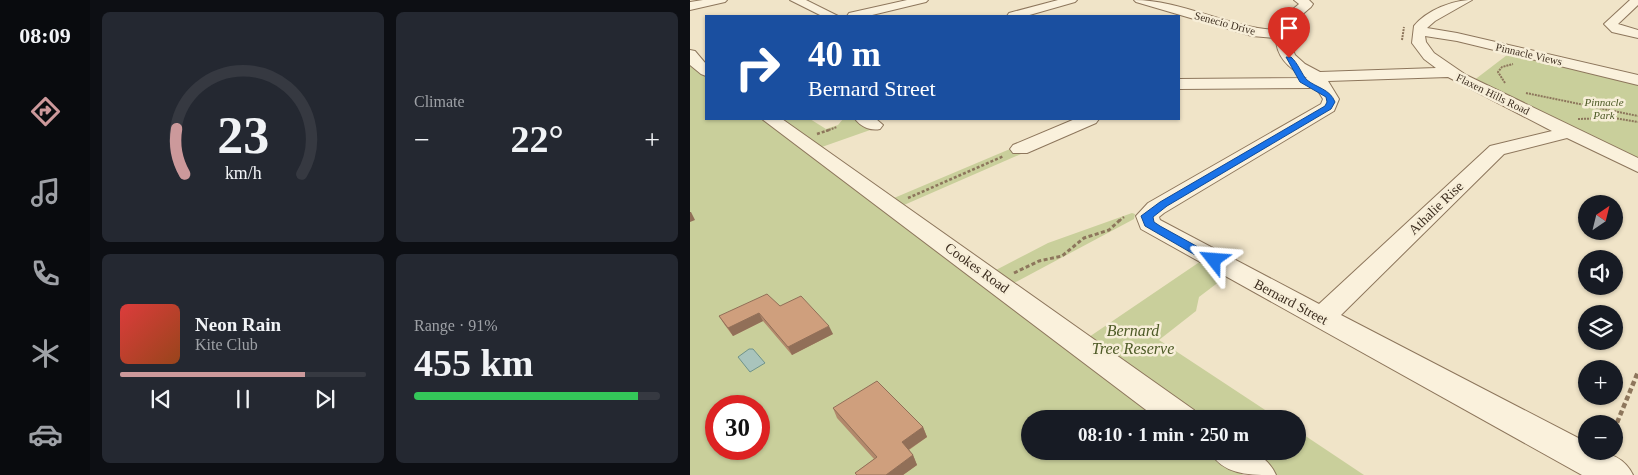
<!DOCTYPE html>
<html lang="en">
<head>
<meta charset="utf-8">
<style>
	:root { --surface:#171b24; --page:#242831; --text:#f1f3f6; --muted:#9ea1a6; --line:#363941; --accent:#cc999b }
	body { margin:0; font-family:Georgia,serif; background:var(--page); color:var(--text); height:100vh; display:flex; flex-direction:column; font-size:19px; white-space:nowrap }
	* { box-sizing:border-box; margin:0 }
	p { font-size:16px; color:var(--muted) }
	.icon { flex:none; width:28px; height:28px; fill:none; stroke:currentColor; stroke-width:2; stroke-linecap:round; stroke-linejoin:round }
	.map { position:relative; flex:1; overflow:hidden }
	.side { display:flex; flex-direction:column; gap:12px; padding:12px; background:#0d0f14; width:600px }
	.side>* { flex:none }
	.guide { position:absolute; left:15px; top:15px; width:475px; height:105px; border-radius:0px; box-shadow:0 1px 4px #0004; background:#1a4fa0; color:#fff; overflow:hidden }
	.needle { width:32px; rotate:35deg }
	.fabs { position:absolute; left:888px; top:195px; display:grid; gap:10px }
	.fabs a { display:grid; place-items:center; width:45px; height:45px; border-radius:50%; background:var(--surface); box-shadow:0 1px 4px #0004; font-size:25px }
	.speed { position:absolute; left:15px; top:395px; display:flex; gap:10px; font-size:25px; font-weight:700; text-align:center }
	.speed>* { display:grid; place-content:center; width:65px; height:65px; border-radius:50%; background:var(--surface); box-shadow:0 1px 4px #0004; line-height:1 }
	.speed .limit { border:8px solid #d22; background:#fff; color:#111 }
	.pin { position:absolute; display:grid; place-items:center; width:42px; height:42px; color:#fff; margin:-51px -21px; border-radius:50% 50% 50% 0; rotate:-45deg; box-shadow:0 0 5px #0007 }
	.pin .icon { rotate:45deg }
	.me { position:absolute; width:55px; margin:-28px; rotate:298deg; stroke-linejoin:round; filter:drop-shadow(0 0 4px #0008) }
	.turn { display:flex; align-items:center; gap:18px; height:105px; padding:0 20px; font-size:22px }
	.turn .icon { width:65px; height:65px; stroke-width:2.5 }
	.turn b { display:block; font-size:35px; line-height:42px }
	.big { font-size:38px; font-weight:700; line-height:1.1 }
	.side .card { flex:1; display:flex; flex-direction:column; justify-content:center; gap:8px; min-width:0; padding:0 18px; border-radius:8px; background:var(--page) }
	.side .dial { align-items:center; gap:0 }
	.dial svg { height:130px; overflow:visible; fill:none; stroke:var(--line); stroke-width:7; stroke-linecap:round; text-anchor:middle }
	.dial text { fill:var(--text); stroke:none }
	.song { display:flex; align-items:center; gap:15px }
	.cover { width:60px; height:60px; border-radius:8px; background:linear-gradient(135deg,hsl(0 70% 55%),hsl(20 70% 35%)) }
	.played { height:5px; border-radius:2px; background:linear-gradient(90deg,var(--accent) 75%,var(--line) 75%) }
	.keys { display:flex; justify-content:space-around; direction:ltr }
	.heat { display:flex; justify-content:space-between; align-items:center; font-size:28px; direction:ltr }
	.charge { height:8px; border-radius:4px; background:linear-gradient(90deg,#34c759 91%,var(--line) 0) }
	.side .tiles { flex:1; display:grid; gap:12px; grid-template-columns:repeat(2,1fr) }
	.trip { position:absolute; left:331px; top:410px; width:285px; height:50px; border-radius:25px; background:var(--surface); box-shadow:0 1px 4px #0004; font-weight:700; line-height:50px; text-align:center }
	main { display:flex; flex:1; min-height:0 }
	.tab-bar { display:flex; flex-direction:column; width:90px; justify-content:space-around; align-items:center; background:#090b0e; color:var(--muted) }
	.tab-bar .icon { width:35px; height:35px }
	.tab-bar .selected { color:var(--accent) }
	.tab-bar b { font-size:22px; color:var(--text) }
	.map>svg:first-child { display:block }
	.green { fill:#c9cf9b; fill-rule:evenodd }
	.water { fill:#a9c4bc; stroke:#6f938a }
	.lines { fill:none; stroke-linecap:round; stroke-linejoin:round }
	.minor-casing { stroke:#8d765c; stroke-width:2 }
	.path-far3 { stroke:#8d765c; stroke-width:2; stroke-dasharray:2 1; stroke-linecap:butt }
	.path-far2 { stroke:#8d765c; stroke-width:2.5; stroke-dasharray:3 2; stroke-linecap:butt }
	.path-far1 { stroke:#8d765c; stroke-width:3; stroke-dasharray:4 2.5; stroke-linecap:butt }
	.path { stroke:#8d765c; stroke-width:4.5; stroke-dasharray:5 3; stroke-linecap:butt }
	.minor { fill:#faf1dc; fill-rule:evenodd }
	.wall { fill:#b2896c }
	.shaded-wall { fill:#916f58 }
	.building { fill:#cf9f7d; stroke:#916f58 }
	.route { fill:#1a73e8; stroke:#114b97 }
	.labels { text-anchor:middle; dominant-baseline:central; stroke-width:5; stroke-linejoin:round; paint-order:stroke }
	.far-street-label { font-size:11px; fill:#3d2e20; stroke:#f7eed8 }
	.far-park-label { font-size:11px; font-style:italic; fill:#4d5a26; stroke:#f7eed8 }
	.street-label { font-size:14px; fill:#3d2e20; stroke:#f7eed8 }
	.near-park-label { font-size:16px; font-style:italic; fill:#4d5a26; stroke:#f7eed8 }
</style>
</head>
<body>
<main>
<nav class="tab-bar">
<b>08:09</b>
<svg class="icon selected" aria-label="directions" viewBox="0 0 24 24"><path d="M12 3l9 9-9 9-9-9zM9 14v-3h6M13 9l2 2-2 2"/></svg>
<svg class="icon" aria-label="music" viewBox="0 0 24 24"><path d="M9 18V5l10-2v13"/><circle cx="6" cy="18" r="3"/><circle cx="16" cy="16" r="3"/></svg>
<svg class="icon" aria-label="phone" viewBox="0 0 24 24"><path d="M5 4h4l2 5-3 2q2 4 5 5l2-3 5 2v4C11 20 4 13 5 4z"/></svg>
<svg class="icon" aria-label="climate" viewBox="0 0 24 24"><path d="M12 3v18M4 7l16 10M4 17L20 7"/></svg>
<svg class="icon" aria-label="car" viewBox="0 0 24 24"><path d="M5 17H2v-5l4-1 3-4h7l3 4 3 1v5h-3M9 17h6M6 11h13"/><circle cx="7" cy="17" r="2"/><circle cx="17" cy="17" r="2"/></svg>
</nav>
<section class="side">
<div class="tiles">
<div class="card dial"><svg viewBox="0 0 100 80">
<path d="M14 69A42 42 0 1 1 86 69"/>
<path d="M14 69A42 42 0 0 1 9 41" stroke="#cc999b"/>
<text x="50" y="56" font-size="32" font-weight="700">23</text>
<text x="50" y="72" font-size="11">km/h</text>
</svg></div>
<div class="card"><p>Climate</p>
<div class="heat"><a>−</a><b class="big">22°</b><a>+</a></div>
</div>
<div class="card">
<div class="song"><i class="cover"></i><div><b>Neon Rain</b><p>Kite Club</p></div></div>
<div class="played"></div>
<div class="keys"><svg class="icon" aria-label="previous" viewBox="0 0 24 24"><path d="M18 5L8 12l10 7zM5 5v14"/></svg><svg class="icon" aria-label="pause" viewBox="0 0 24 24"><path d="M8 5v14M16 5v14"/></svg><svg class="icon" aria-label="next" viewBox="0 0 24 24"><path d="M6 5l10 7-10 7zM19 5v14"/></svg></div>
</div>
<div class="card"><p>Range · 91%</p><b class="big">455 km</b><div class="charge"></div></div>
</div>
</section>
<div class="map">
<svg width="948" height="475" viewBox="0 0 948 475">
	<rect width="100%" height="100%" fill="#f0e4c8"/>
	<path class="green" d="M821 52 948 82V159L783 81Z
		M0 63 16 76V119H74L477 419H340V451H521L553 475H0ZM26 406H69V449H26Z
		M88 119H120L136 129 148 125 153 119H167L183 129 129 148Z
		M320 149 331 154 214 205 204 198Z
		M442 213 445 214 444 219 324 283 306 270 358 243Z
		M511 261 538 275 509 297 506 311 469 340 589 419H507L399 337Z
		M608 431 674 475H585L552 451H608Z"/>
	<path class="water" d="M59 349H63L75 363 60 372 48 357Z"/>
	<g class="lines">
		<g class="minor-casing">
			<path id="minor" d="M13 0H37L35 2 0 10V2Z
				M100 0H116L148 16H132Z
				M217 0H238L236 2 178 16H157L159 13Z
				M368 0H387L385 2 336 16H317L319 13Z
				M444 0C493 0 538 28 587 30L590 20 609 4 604 0H619L623 4 621 7 601 24 600 42 605 55 615 64 630 72 746 68 734 59 722 43 724 26C737 10 763 0 782 0L745 21 737 28 767 33 948 75V85L767 41 735 36 736 42 744 53 776 75 948 158V172L877 138 814 154 651 315 896 442V451C916 451 934 456 943 475H892L451 229 446 216 458 203 631 104 633 99 625 86 619 88 489 89V79L617 78C601 70 586 58 586 38L562 36 446 2ZM758 77 862 131 800 146 629 304 470 220 469 217 474 213 644 111 649 99 638 81Z
				M940 0H948V5L928 24 948 30V38L922 32 914 24Z
				M0 50 5 51 16 64V76L11 74 0 65Z
				M72 119H92L504 410 508 419H468Z
				M165 119H186L193 125 190 129C181 131 171 127 165 119Z
				M385 119H409L406 123 337 153H323L320 149 323 145Z
				M519 451C547 451 572 445 586 475 557 475 534 475 519 451Z"/>
		</g>
		<path class="path-far3" d="M712 40 714 27
			M815 83 808 72 812 67 823 64
			M836 93 948 116
			M888 119 924 118 948 122
			M136 131 147 127"/>
		<path class="path-far2" d="M127 134 139 130
			M218 198 314 156
			M429 221 434 217"/>
		<path class="path-far1" d="M324 273 349 261 372 256 394 238 419 230 430 220"/>
		<path class="path" d="M924 430 948 372"/>
		<use href="#minor" class="minor"/>
	</g>
	<path class="wall" d="M90 306 143 334 102 355 73 321 43 336 34 324 29 316Z
		M143 408 233 427 237 437 219 450 223 455 227 465 213 475H166L165 473 184 459 147 418Z"/>
	<path class="shaded-wall" d="M0 212H1L5 220 0 222Z
		M69 313 73 321 43 336 38 328Z
		M139 326 143 334 102 355 98 347Z
		M233 427 237 437 215 452 212 442Z
		M223 455 227 465 213 475H196Z"/>
	<path class="building" d="M77 294 90 306 111 296 139 326 98 347 69 313 38 328 29 316Z
		M187 381 233 427 212 442 223 455 196 475H167L165 473 187 457 143 408Z"/>
	<path class="route" d="M596 57H601C608 63 612 75 617 80 627 88 640 89 645 102L641 109 477 206 463 217 464 222 470 226 528 258V263H519L455 226 451 216 470 202 635 106 637 102 636 97 610 82Z"/>
	<g class="labels">
		<g class="far-street-label">
			<text transform="translate(535 23) rotate(15)">Senecio Drive</text>
			<text transform="translate(839 54) rotate(13)">Pinnacle Views</text>
			<text transform="translate(803 94) rotate(26)">Flaxen Hills Road</text>
		</g>
		<g class="far-park-label">
			<text x="914" y="102">Pinnacle<tspan x="914" dy="13">Park</tspan></text>
		</g>
		<g class="street-label">
			<text transform="translate(746 208) rotate(-44)">Athalie Rise</text>
			<text transform="translate(287 268) rotate(36)">Cookes Road</text>
			<text transform="translate(601 302) rotate(28)">Bernard Street</text>
		</g>
		<g class="near-park-label">
			<text x="443" y="330">Bernard<tspan x="443" dy="18">Tree Reserve</tspan></text>
		</g>
	</g>
</svg>
<div class="fabs">
<a><svg class="needle" viewBox="-14 -14 28 28"><path d="M0-13l5 13h-10z" fill="#e53935"/><path d="M0 13l5-13h-10z" fill="#9ea1a6"/></svg></a>
<a><svg class="icon" aria-label="sound" viewBox="0 0 24 24"><path d="M4 9h4l5-4v14l-5-4H4zM17 9q2 3 0 6"/></svg></a>
<a><svg class="icon" aria-label="layers" viewBox="0 0 24 24"><path d="M12 4l9 5-9 5-9-5zM3 14l9 5 9-5"/></svg></a>
<a>+</a>
<a>−</a>
</div>
<div class="speed"><div class="limit">30</div></div>
<div class="pin" style="left:599px;top:58px;background:#d93025"><svg class="icon" aria-label="arrive" viewBox="0 0 24 24"><path d="M6 21V4h12l-3 4 3 4H6"/></svg></div>
<svg class="me" style="left:524px;top:260px" viewBox="-20 -20 40 40"><path d="M0-17L14 15 0 8-14 15z" fill="#1a73e8" stroke="#fff" stroke-width="4"/></svg>
<div class="trip">08:10 · 1 min · 250 m</div>
<div class="guide">
<div class="turn"><svg class="icon" aria-label="right" viewBox="0 0 24 24"><path d="M7 20v-9h11M14 6l5 5-5 5"/></svg><div><b>40 m</b>Bernard Street</div></div>
</div>
</div>
</main>
</body>
</html>
